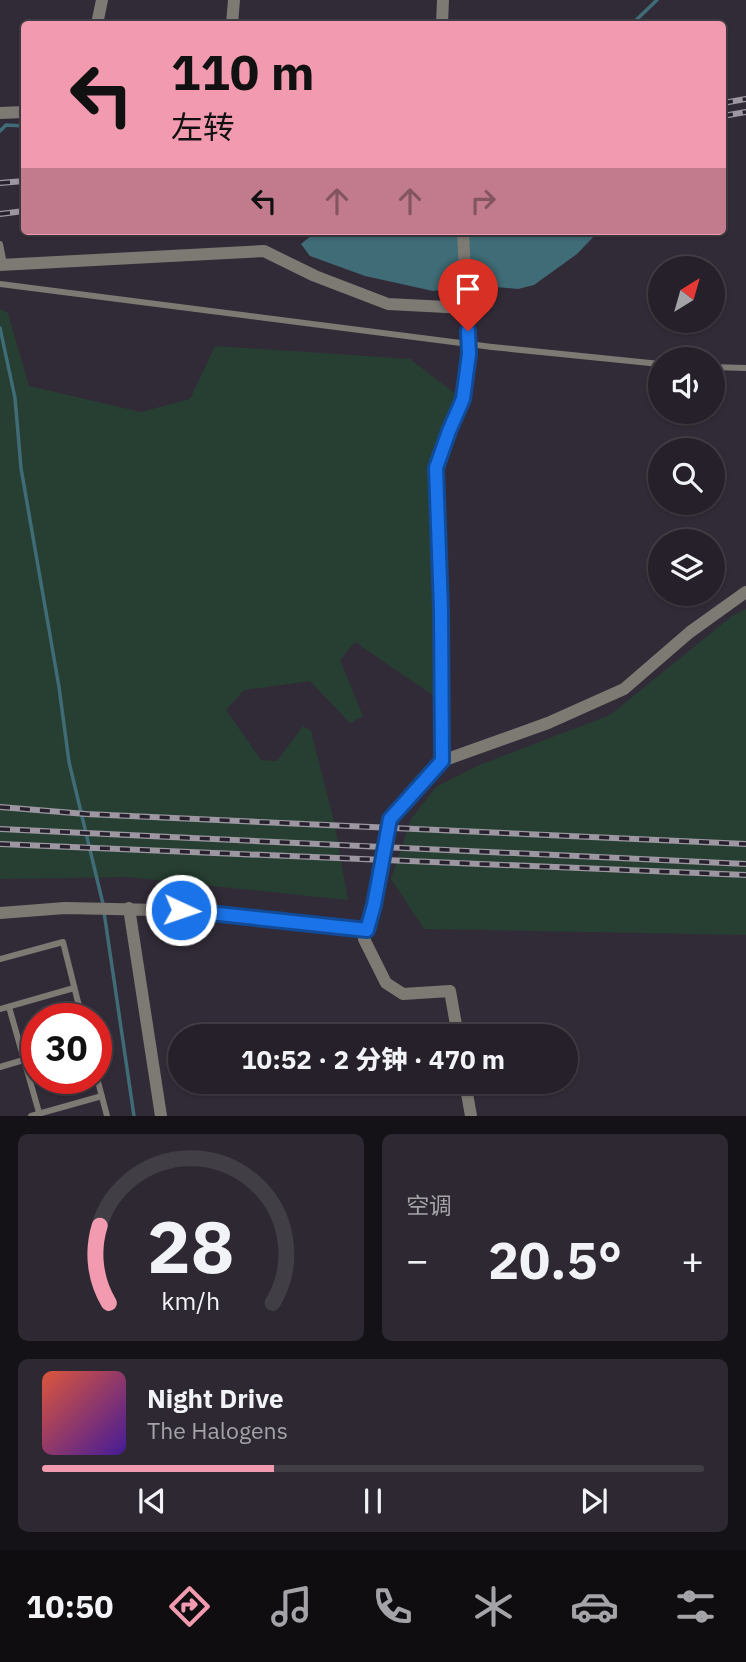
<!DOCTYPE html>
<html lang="zh">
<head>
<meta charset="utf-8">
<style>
	:root { --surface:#252029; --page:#2d2831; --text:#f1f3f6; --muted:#a3a3a8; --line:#423e46; --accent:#f29aaf }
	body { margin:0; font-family:"IBM Plex Sans","Noto Sans SC",sans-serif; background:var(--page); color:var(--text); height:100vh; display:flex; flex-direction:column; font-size:26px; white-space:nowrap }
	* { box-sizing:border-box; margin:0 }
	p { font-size:23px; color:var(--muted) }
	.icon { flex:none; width:38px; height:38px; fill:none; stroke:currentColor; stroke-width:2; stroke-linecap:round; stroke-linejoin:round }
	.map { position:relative; height:1116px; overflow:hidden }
	.side { display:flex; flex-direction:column; gap:18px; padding:18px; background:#141217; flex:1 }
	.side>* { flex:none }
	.banner { position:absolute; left:21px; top:21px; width:705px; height:214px; border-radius:7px; box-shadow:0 2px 5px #0004,0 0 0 2px var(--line); background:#f29aaf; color:#111; overflow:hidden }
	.needle { width:46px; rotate:37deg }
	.controls { position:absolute; left:648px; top:256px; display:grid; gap:14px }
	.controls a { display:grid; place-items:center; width:77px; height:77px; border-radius:50%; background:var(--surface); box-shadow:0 2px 5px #0004,0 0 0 2px var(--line); font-size:35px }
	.speed { position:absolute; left:21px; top:1003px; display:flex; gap:14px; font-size:35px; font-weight:700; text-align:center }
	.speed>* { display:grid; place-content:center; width:91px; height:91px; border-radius:50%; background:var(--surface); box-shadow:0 2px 5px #0004,0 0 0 2px var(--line); line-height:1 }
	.speed .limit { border:10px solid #d22; background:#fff; color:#111 }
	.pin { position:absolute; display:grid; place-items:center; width:60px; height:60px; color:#fff; margin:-72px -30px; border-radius:50% 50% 50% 0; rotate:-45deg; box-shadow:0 0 7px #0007 }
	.pin .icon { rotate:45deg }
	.me { position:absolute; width:77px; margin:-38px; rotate:93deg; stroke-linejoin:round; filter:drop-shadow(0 0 5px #0008) }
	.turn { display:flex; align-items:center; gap:24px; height:147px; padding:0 35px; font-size:32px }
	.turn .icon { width:91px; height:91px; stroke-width:2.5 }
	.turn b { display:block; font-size:49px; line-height:60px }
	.lanes { display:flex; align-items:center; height:66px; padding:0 35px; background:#0003; justify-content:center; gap:35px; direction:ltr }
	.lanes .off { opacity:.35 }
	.big { font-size:52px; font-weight:800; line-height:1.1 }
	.side .card { flex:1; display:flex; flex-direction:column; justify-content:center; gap:10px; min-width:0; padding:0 24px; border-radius:10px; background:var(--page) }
	.side .dial { align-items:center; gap:0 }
	.dial svg { height:182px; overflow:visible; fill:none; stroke:var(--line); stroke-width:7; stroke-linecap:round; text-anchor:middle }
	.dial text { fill:var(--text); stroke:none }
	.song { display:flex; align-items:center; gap:21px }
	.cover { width:84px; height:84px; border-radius:10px; background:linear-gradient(135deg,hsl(10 70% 55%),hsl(260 70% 35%)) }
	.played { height:7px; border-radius:4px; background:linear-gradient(90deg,var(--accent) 35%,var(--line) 35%) }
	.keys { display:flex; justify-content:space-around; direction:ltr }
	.heat { display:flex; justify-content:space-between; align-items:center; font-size:38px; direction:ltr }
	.side .tiles { flex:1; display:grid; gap:18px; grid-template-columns:1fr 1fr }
	.card:last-child { grid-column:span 2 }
	.trip { position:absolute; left:168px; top:1024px; width:410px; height:70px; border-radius:35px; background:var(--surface); box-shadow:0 2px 5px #0004,0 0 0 2px var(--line); font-weight:800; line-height:70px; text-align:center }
	.menu { display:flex; height:112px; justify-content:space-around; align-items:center; background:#0f0d10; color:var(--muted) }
	.menu .icon { width:49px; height:49px }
	.menu .on { color:var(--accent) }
	.menu b { font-size:32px; color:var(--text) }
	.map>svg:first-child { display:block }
	.green { fill:#273f32 }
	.water { fill:#3f6c76 }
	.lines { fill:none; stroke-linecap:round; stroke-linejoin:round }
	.stream { stroke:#3f6c76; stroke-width:3.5 }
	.service { stroke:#7d7973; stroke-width:6 }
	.minor { stroke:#7d7973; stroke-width:12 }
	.rail-casing { stroke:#9c97a1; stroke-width:6 }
	.rail { stroke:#27212d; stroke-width:3.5; stroke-dasharray:10; stroke-linecap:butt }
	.service-bridge { stroke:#7d7973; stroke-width:6 }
	.route-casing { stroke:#114b97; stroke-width:18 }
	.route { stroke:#1a73e8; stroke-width:12 }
</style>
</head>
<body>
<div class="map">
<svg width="746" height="1116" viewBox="0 0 746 1116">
	<rect width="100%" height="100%" fill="#312b37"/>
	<path class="green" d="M0 309 8 313 29 386 141 412 190 399 215 346 410 359 457 395 430 467 437 698 355 642 340 660 363 716 350 723 310 681 244 690 226 710 261 760 277 761 303 726 311 731 334 821 348 900 127 877 0 879Z
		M746 609V935L424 929 391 879 411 819 436 787 477 766 610 715 732 616Z"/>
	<path class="water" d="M317 231H599L577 254 534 285 518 289 474 285 433 291 365 276 310 256 301 244Z"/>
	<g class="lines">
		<path class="stream" d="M632 24 657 0
			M0 131 6 125 24 126
			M0 328 15 398 21 468 59 687 69 762 103 904
			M104 912 134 1116"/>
		<path class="service" d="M0 244 4 264
			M492 347 660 364
			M712 367 746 368
			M0 959 63 942 82 1018
			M9 1007 40 1116
			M0 1009 74 988
			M0 1067 37 1056
			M96 1074 107 1116
			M31 1116 102 1096"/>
		<path class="minor" d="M97 24 102 0
			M232 24 234 0
			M442 24 443 0
			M0 113 24 112
			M0 265 264 251 315 276 388 304 466 308
			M442 761 441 610 436 468 449 431 463 399 469 354 463 231
			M129 908 161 1116
			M0 913 65 908 207 911 367 930
			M458 1036 450 991 403 994 386 983 364 939 374 905 390 819 442 761 548 723 624 689 690 632 746 592
			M465 1082 471 1116"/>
		<g class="rail-casing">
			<path id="rail" d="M723 103 746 99
				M723 116 746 112
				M0 183 24 181
				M0 214 24 211
				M0 807 86 814 746 844
				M0 829 746 864
				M0 844 746 875"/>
		</g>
		<use href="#rail" class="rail"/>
		<path class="service-bridge" d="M0 284 492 347"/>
	</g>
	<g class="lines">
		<g class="route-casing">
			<path id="route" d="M181 910 367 930 374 905 390 819 442 761 441 610 436 468 449 431 463 399 469 354 468 331"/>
		</g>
		<use href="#route" class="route"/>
	</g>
</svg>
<div class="controls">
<a><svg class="needle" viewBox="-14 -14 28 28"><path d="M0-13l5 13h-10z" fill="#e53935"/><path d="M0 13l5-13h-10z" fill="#a3a3a8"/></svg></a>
<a><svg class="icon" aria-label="sound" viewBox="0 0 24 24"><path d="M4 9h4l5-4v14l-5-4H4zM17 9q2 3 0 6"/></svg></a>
<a><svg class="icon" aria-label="search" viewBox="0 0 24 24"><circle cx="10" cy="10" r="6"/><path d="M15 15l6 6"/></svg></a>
<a><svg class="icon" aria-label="layers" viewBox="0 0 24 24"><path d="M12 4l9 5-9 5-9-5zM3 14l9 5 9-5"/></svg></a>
</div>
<div class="speed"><div class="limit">30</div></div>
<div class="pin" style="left:468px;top:331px;background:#d93025"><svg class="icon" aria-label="arrive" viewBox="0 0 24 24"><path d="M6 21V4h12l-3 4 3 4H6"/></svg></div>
<svg class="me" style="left:181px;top:910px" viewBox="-20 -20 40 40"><circle r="17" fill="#1a73e8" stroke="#fff" stroke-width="3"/><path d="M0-11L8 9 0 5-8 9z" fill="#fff"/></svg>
<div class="trip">10:52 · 2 分钟 · 470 m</div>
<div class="banner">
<div class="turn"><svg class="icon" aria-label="left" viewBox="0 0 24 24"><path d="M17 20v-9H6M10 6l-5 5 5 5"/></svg><div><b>110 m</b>左转</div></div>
<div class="lanes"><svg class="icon" aria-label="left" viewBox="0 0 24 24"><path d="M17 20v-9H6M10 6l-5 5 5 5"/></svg><svg class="icon off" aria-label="ahead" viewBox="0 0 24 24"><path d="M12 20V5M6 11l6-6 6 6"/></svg><svg class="icon off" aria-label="ahead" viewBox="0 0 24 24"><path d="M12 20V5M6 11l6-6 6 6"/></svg><svg class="icon off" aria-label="right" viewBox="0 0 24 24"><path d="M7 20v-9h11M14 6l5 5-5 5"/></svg></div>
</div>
</div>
<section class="side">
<div class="tiles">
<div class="card dial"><svg viewBox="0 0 100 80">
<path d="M14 69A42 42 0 1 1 86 69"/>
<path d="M14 69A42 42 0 0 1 10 35" stroke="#f29aaf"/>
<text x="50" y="56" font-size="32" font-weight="700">28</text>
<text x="50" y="72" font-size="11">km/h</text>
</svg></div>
<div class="card"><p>空调</p>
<div class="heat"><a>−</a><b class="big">20.5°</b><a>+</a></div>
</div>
<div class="card">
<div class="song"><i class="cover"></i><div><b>Night Drive</b><p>The Halogens</p></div></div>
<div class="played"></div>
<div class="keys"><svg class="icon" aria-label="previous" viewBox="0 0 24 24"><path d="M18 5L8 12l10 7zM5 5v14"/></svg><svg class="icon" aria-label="pause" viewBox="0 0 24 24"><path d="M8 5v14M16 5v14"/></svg><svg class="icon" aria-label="next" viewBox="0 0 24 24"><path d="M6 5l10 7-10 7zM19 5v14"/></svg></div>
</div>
</div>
</section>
<nav class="menu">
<b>10:50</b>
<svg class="icon on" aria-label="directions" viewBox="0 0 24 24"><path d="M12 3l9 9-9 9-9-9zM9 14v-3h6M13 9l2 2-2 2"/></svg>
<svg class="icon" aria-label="music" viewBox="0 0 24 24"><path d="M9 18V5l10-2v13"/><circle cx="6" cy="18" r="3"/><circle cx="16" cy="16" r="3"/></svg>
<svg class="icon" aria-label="phone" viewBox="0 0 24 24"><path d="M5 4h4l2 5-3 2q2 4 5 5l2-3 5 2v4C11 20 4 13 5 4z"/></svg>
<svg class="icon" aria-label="climate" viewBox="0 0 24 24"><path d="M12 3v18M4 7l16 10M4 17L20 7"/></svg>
<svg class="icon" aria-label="car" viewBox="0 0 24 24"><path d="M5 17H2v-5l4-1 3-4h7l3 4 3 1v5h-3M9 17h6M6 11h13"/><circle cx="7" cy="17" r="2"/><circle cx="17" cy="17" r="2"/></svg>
<svg class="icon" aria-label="filters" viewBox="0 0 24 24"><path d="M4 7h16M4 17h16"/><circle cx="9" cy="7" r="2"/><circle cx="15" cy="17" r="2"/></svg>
</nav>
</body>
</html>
